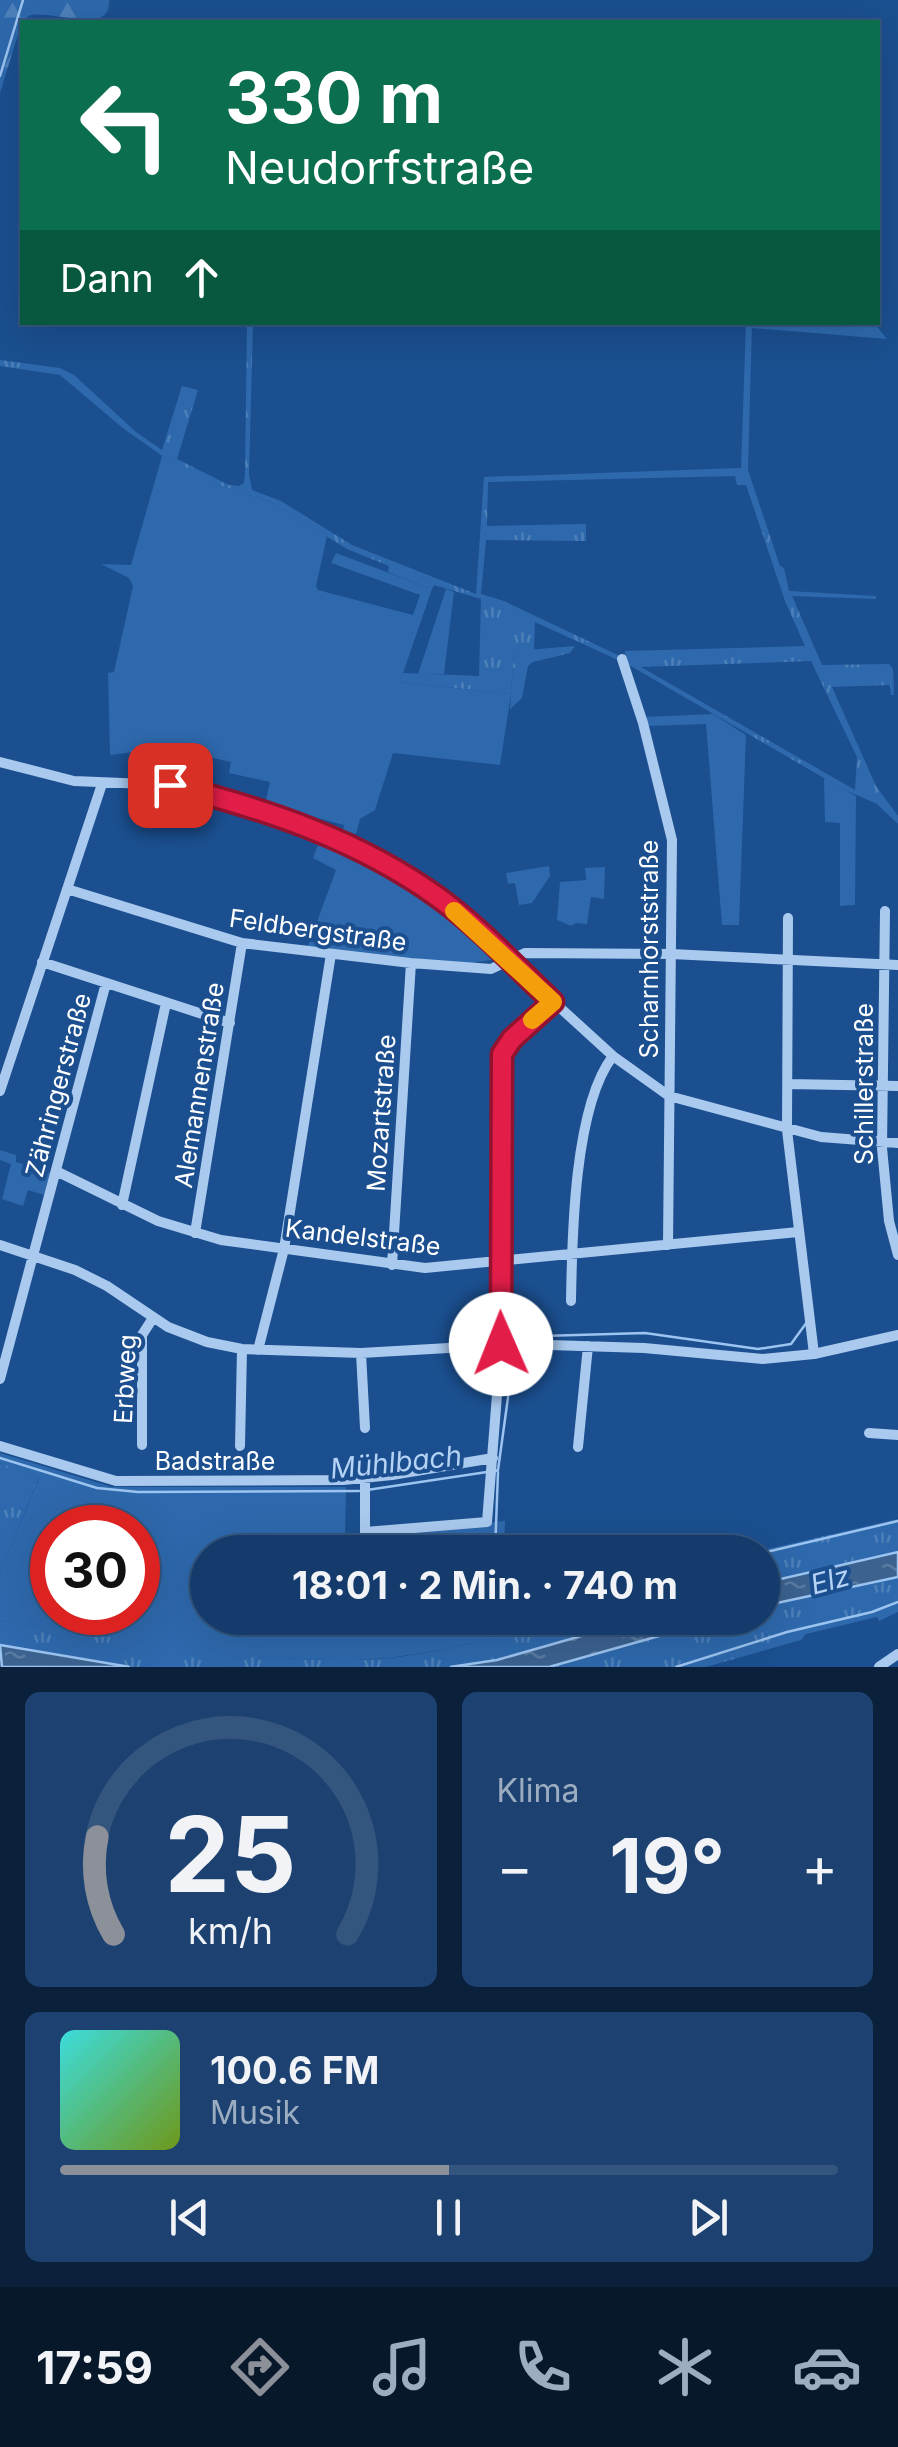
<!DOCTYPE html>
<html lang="de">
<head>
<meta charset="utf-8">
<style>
	:root { --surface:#143b6b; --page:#1d4271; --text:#f1f3f6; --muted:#9dadc1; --line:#33557e; --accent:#8c9099 }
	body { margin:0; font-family:Inter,sans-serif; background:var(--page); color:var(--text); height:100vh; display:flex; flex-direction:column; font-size:38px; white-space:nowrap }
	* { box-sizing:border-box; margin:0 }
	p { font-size:32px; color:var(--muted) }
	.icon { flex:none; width:55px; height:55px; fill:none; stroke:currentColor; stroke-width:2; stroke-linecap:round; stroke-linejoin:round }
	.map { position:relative; height:1667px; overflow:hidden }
	.sheet { display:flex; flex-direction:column; gap:25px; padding:25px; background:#0b203b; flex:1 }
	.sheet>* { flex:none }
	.banner { position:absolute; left:20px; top:20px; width:860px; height:305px; border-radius:0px; box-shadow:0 10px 40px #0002,0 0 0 2px var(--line); background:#0b6e4f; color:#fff; overflow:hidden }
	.speed { position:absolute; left:30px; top:1505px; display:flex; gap:20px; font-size:50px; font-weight:700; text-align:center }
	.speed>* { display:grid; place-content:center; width:130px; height:130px; border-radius:50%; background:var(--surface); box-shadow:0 10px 40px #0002,0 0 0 2px var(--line); line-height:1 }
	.speed .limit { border:15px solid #d22; background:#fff; color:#111 }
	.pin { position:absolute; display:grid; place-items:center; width:85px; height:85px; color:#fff; margin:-42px; border-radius:20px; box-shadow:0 5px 15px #0006 }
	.me { position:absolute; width:110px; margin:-55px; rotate:359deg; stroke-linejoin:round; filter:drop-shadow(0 0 8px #0008) }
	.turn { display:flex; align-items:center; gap:35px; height:210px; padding:0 40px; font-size:45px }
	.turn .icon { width:130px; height:130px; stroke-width:2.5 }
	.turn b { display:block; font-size:70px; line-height:85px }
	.then { display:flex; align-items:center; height:95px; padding:0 40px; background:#0003; gap:20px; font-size:38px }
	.big { font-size:75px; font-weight:700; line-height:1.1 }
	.sheet .tile { flex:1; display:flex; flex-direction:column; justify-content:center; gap:15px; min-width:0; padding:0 35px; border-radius:15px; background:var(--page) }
	.sheet .dial { align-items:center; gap:0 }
	.dial svg { height:260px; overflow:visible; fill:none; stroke:var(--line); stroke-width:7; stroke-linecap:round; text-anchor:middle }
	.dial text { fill:var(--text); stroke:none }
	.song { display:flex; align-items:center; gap:30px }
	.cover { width:120px; height:120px; border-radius:15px; background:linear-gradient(135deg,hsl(180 70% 55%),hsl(80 70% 35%)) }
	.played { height:10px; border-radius:5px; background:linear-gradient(90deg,var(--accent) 50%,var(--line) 50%) }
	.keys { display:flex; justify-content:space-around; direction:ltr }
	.heat { display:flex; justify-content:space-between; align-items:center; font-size:55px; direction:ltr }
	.sheet .tiles { flex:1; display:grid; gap:25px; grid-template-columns:1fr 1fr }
	.tile:last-child { grid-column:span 2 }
	.trip { position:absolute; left:190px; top:1535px; width:590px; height:100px; border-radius:50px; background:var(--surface); box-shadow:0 10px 40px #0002,0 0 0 2px var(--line); font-weight:700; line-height:100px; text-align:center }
	.menu { display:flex; height:160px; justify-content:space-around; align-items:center; background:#08182b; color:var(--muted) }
	.menu .icon { width:70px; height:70px }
	.menu .on { color:var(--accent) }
	.menu b { font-size:45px; color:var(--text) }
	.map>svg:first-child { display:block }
	.grass { fill:url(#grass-tufts); fill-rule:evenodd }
	.forest { fill:url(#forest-firs) }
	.green { fill:#2e69ad; fill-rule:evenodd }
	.water { fill:url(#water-ripples); stroke:#9cc4f0; stroke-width:2.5 }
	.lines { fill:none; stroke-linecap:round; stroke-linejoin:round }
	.stream { stroke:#9cc4f0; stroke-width:2.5 }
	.minor { stroke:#a9c9ee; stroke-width:10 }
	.route-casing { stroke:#92132f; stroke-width:25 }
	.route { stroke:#e11d48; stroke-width:18 }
	.slow { stroke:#f59e0b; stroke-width:18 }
	.labels { text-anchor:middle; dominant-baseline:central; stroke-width:8; stroke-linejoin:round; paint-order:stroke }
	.street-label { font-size:25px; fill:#fff; stroke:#1b4f8f }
	.water-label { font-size:28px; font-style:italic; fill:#b5d3f5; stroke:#1b4f8f }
</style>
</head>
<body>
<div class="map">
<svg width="898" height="1667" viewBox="0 0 898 1667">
	<defs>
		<pattern id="grass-tufts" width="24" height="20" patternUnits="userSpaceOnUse" patternTransform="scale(2.5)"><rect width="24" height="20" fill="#2e69ad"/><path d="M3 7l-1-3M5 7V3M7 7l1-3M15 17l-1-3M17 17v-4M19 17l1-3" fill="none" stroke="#4d80b9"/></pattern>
		<pattern id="forest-firs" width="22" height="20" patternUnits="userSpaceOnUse" patternTransform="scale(2.5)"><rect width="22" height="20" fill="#2e69ad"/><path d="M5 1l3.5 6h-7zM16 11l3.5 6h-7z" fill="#4d80b9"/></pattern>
		<pattern id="water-ripples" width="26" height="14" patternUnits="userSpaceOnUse" patternTransform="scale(2.5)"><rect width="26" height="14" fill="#3c6290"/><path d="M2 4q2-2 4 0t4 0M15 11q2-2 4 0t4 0" fill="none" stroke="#597aa1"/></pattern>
	</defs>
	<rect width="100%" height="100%" fill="#1b4f8f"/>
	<path class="grass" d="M247 323H253L249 474 252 490 281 501 352 545 476 594 484 477 741 468 746 323H752L748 470 780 566 784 568 789 591 876 596V599L792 596 822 665 889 664 893 669 894 695H891L890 685 832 687 876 786 898 816V824L877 804 843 789 629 665 535 622 534 650 514 652 511 694 400 682 403 673 479 676 481 599 434 585 432 589 388 572 389 566 347 549 271 502 221 486 171 462 124 429 60 375 0 366V360L60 368 74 375 136 432 162 450 182 386 198 390 177 459 229 485 239 486 244 483 245 473ZM735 476 737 485H746L785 601 805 646 625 651 624 658 504 601 481 594 486 540 586 541V524L487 526 488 482ZM811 661 857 757 855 790 641 667Z
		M0 1463 39 1477 0 1572Z
		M898 1519V1552L763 1583 762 1552H754Z
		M898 1577V1612L879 1621 877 1617 806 1634 801 1640 706 1667H549L723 1618H762L763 1606Z
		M510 1618H644L497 1660 450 1667H130L0 1645V1621C117 1634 234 1662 352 1660 404 1660 454 1647 504 1636V1619Z"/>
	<path class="forest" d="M0 0H109C111 38 51 8 28 16L19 31 0 93Z
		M575 646 570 653 533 662 528 666 522 698 510 709 514 651Z"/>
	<path class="green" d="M752 322 874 323 887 339 752 328Z
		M162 456 221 486 271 502 327 536 316 586 318 590 413 615 420 595 331 563 336 553 432 589 400 682 511 694 500 765 393 753 375 810 360 819 356 834 343 830 344 825 265 804 270 782 229 773 231 762 166 748 110 755 108 673 114 672 133 586 129 578 101 564 131 565Z
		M446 589 454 592 444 674H418Z
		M713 714 746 735 739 925H722L706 724 648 726 644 717Z
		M824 778 856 796 855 905 840 906V823L825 822Z
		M320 839C388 865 441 914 496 959L466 964 308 946 336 870 313 858Z
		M549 866 550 876 532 903 519 905 515 883 508 884 506 873Z
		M605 867 604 899 591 897 587 924 576 923 571 926 557 920 560 882 586 880 585 868Z
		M0 1150 16 1155V1162L50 1173 44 1195 28 1190 23 1206 2 1199 11 1164 0 1160Z
		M0 1453 112 1487H346L345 1535 505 1521 504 1552H208V1618H504L505 1636C455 1647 405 1659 353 1660 234 1662 117 1636 0 1621V1572L39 1478 0 1463ZM52 1528H138V1612H52Z"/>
	<path class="water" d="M898 1552V1577L763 1606V1583Z
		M644 1618H723L549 1667H450L497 1660Z
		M0 1645 130 1667H2Z"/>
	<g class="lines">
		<path class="stream" d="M0 76 23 0
			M533 1340 542 1336 645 1333 758 1349 791 1344 807 1322
			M0 1458 97 1488 138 1492 359 1491
			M495 1471 498 1470 514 1354 519 1350
			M367 1490 487 1472
			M495 1552 498 1472
			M762 1553 898 1521
			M491 1618 498 1627 536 1618
			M676 1667 787 1632 872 1612 898 1602"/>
		<path class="minor" d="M622 659 643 723 672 840 668 1245
			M0 762 74 781 171 785 330 834 393 868 443 901 613 1056 669 1096 821 1137 898 1143
			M67 889 242 943 411 963 491 969 525 953 671 954 898 965
			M885 911 882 1148 889 1221 898 1255
			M788 918 787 1130 814 1354
			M42 962 230 1023
			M788 1084 898 1086
			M0 1091 102 784
			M56 1171 158 1221 221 1240 425 1268 798 1232
			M122 1205 166 1003
			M195 1233 242 943
			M0 1245 75 1270 107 1286 168 1327 207 1342 242 1349 361 1353 518 1344 644 1348 763 1359 814 1354 898 1335
			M392 1265 411 963
			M571 1301C572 1237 574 1106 613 1056
			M258 1350 284 1249 331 954
			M361 1353 365 1428
			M0 1379 106 983
			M869 1433 898 1435
			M142 1445V1335L153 1318
			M0 1446 116 1481 343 1480 392 1475 493 1458
			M240 1446 242 1349
			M578 1447 588 1346
			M365 1478V1532L487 1522 501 1344 503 1054 512 1039 553 1002
			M879 1667 898 1654"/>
	</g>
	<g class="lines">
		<g class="route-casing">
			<path id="route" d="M170 785C266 809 359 840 439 898 480 928 516 967 553 1002L512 1039 502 1054 501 1344"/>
		</g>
		<use href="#route" class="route"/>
		<path class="slow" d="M454 911 553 1002 532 1020"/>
	</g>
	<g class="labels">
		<g class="street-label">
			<text transform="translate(318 930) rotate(8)">Feldbergstraße</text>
			<text transform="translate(649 949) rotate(-90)">Scharnhorststraße</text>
			<text transform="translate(864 1084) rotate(-90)">Schillerstraße</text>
			<text transform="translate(58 1085) rotate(-75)">Zähringerstraße</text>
			<text transform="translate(199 1085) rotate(-81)">Alemannenstraße</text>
			<text transform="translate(381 1113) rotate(-86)">Mozartstraße</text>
			<text transform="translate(363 1237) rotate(7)">Kandelstraße</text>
			<text transform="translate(125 1379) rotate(-87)">Erbweg</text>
			<text x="215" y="1461">Badstraße</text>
		</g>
		<g class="water-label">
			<text transform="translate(396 1462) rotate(-6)">Mühlbach</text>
			<text transform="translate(830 1580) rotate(-15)">Elz</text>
		</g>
	</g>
</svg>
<div class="speed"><div class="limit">30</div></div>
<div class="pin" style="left:170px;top:785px;background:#d93025"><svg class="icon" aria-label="arrive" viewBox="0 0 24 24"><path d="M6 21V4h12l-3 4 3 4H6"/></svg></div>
<svg class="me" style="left:501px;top:1344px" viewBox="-20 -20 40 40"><circle r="19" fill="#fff"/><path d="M0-13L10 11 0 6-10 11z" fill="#e11d48"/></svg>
<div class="trip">18:01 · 2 Min. · 740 m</div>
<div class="banner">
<div class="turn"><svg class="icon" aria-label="left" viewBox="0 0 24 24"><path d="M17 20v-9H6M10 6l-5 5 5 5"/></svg><div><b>330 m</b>Neudorfstraße</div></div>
<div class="then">Dann<svg class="icon" aria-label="ahead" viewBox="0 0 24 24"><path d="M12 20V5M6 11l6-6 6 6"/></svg></div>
</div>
</div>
<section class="sheet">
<div class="tiles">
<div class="tile dial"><svg viewBox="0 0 100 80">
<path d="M14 69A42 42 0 1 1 86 69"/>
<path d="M14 69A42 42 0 0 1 9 39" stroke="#8c9099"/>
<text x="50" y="56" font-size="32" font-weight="700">25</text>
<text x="50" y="72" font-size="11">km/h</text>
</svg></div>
<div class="tile"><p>Klima</p>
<div class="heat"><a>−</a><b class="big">19°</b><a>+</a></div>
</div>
<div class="tile">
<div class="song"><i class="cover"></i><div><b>100.6 FM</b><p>Musik</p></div></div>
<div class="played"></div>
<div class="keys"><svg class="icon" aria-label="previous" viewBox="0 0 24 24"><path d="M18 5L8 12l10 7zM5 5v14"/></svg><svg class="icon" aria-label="pause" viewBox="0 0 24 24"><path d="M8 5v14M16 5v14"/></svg><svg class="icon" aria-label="next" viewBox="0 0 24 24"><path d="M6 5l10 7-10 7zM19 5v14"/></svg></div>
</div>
</div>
</section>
<nav class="menu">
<b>17:59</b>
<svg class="icon on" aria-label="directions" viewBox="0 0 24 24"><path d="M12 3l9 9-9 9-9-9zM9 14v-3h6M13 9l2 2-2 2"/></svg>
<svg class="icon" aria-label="music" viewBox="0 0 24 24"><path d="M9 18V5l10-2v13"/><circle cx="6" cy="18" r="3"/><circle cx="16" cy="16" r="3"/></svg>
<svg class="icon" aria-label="phone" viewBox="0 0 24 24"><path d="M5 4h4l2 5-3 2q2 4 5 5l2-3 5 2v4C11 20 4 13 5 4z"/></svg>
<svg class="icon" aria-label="climate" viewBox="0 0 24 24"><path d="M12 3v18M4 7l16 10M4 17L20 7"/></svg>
<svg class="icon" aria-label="car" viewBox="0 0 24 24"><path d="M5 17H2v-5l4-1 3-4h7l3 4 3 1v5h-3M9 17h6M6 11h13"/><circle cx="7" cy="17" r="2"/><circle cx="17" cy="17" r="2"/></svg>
</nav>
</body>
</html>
